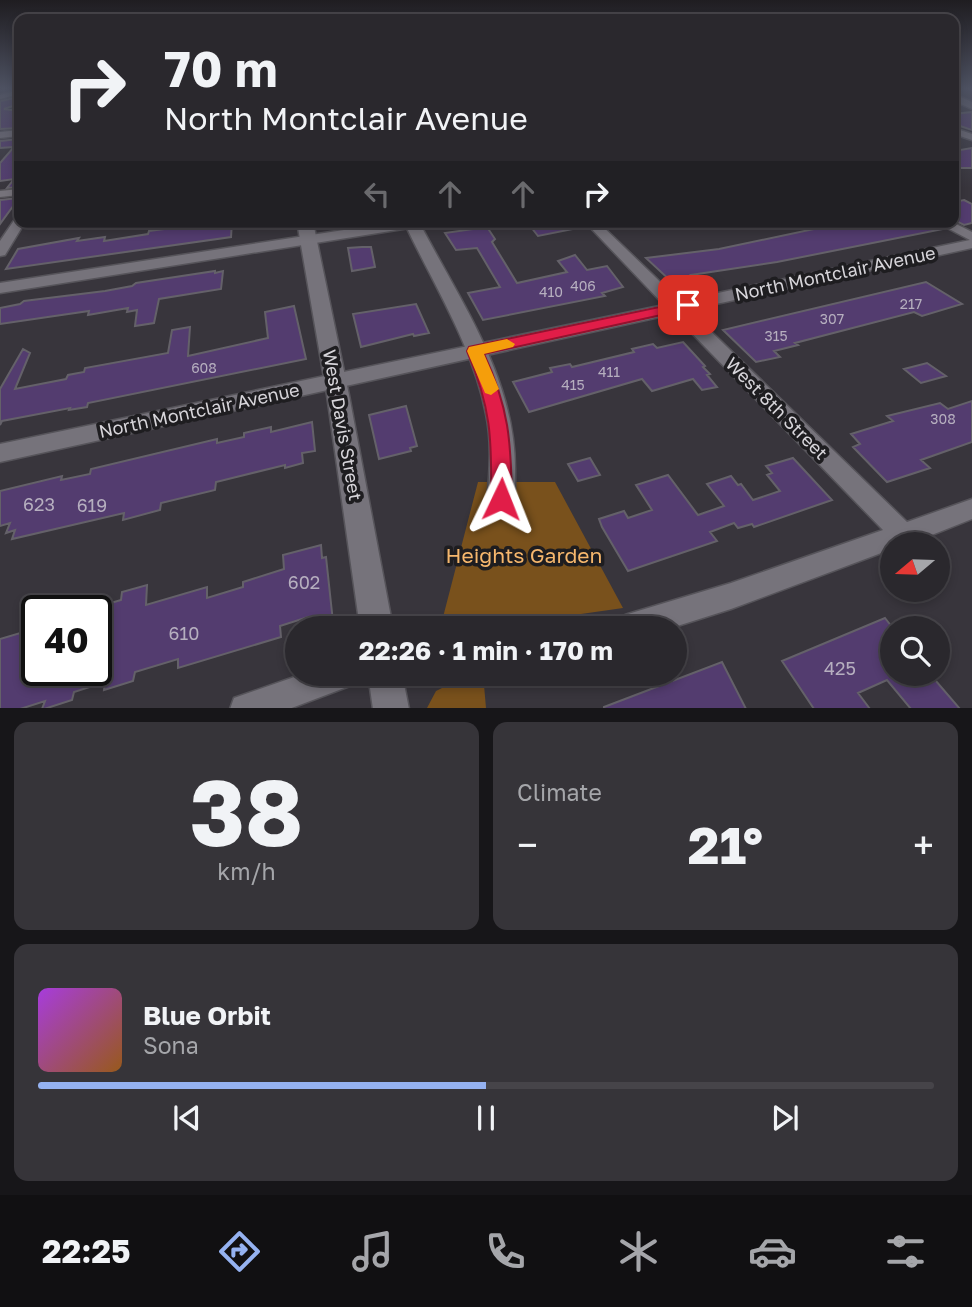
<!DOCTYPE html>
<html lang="en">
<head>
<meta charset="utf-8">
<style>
	:root { --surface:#2a282d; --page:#363439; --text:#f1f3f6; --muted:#a5a6aa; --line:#464449; --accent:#95b2f1 }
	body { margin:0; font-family:"Golos Text",sans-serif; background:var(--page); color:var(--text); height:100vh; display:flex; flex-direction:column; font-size:26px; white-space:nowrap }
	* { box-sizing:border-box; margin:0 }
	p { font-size:23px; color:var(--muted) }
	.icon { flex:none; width:38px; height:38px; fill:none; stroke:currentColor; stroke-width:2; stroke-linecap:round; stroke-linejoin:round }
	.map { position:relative; height:708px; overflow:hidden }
	.panel { display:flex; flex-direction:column; gap:14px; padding:14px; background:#171619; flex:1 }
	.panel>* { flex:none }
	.hud { position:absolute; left:14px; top:14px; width:945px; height:214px; border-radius:14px; box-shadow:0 4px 10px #0003,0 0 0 2px var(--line); background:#2a282d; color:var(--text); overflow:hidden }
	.needle { width:46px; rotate:251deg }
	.tools { position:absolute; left:880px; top:532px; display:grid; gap:14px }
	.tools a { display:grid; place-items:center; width:70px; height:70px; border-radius:50%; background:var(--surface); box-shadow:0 4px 10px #0003,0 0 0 2px var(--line); font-size:35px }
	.speed { position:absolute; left:21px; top:595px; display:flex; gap:14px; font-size:35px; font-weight:700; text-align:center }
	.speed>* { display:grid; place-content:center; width:91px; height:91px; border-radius:50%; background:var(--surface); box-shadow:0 4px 10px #0003,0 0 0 2px var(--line); line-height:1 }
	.speed .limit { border:4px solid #111; border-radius:10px; background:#fff; color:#111 }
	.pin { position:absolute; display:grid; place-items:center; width:60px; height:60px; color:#fff; margin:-30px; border-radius:14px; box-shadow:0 4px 10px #0006 }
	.me { position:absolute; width:77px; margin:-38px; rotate:2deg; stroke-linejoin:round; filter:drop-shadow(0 0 5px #0008) }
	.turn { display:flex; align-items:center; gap:24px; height:147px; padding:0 35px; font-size:32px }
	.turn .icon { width:91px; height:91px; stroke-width:2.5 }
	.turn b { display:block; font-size:49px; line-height:60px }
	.lanes { display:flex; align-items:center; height:66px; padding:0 35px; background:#0003; justify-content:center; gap:35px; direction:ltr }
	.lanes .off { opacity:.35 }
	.big { font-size:52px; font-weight:700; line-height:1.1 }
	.panel .card { flex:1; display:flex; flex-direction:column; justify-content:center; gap:10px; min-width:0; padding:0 24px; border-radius:14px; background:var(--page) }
	.panel .dial { align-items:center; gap:0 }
	.dial b { font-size:91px; line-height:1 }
	.song { display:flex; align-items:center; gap:21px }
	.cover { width:84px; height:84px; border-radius:10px; background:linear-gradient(135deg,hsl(280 70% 55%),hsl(30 70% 35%)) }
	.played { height:7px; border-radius:4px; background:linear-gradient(90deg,var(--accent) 50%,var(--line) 50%) }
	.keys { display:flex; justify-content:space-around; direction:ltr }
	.heat { display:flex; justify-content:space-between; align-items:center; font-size:38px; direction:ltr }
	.panel .tiles { flex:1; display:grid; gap:14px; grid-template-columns:1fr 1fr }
	.card:last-child { grid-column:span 2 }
	.trip { position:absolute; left:285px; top:616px; width:402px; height:70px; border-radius:35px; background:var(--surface); box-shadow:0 4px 10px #0003,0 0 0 2px var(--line); font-weight:700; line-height:70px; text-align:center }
	.tabs { display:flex; height:112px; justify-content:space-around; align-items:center; background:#111012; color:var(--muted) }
	.tabs .icon { width:49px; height:49px }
	.tabs .current { color:var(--accent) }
	.tabs b { font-size:32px; color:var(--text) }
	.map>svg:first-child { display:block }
	.green { fill:#79511c }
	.building { fill:#533c6f; stroke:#646169; stroke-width:2 }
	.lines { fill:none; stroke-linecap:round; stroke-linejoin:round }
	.street-casing { stroke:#56545a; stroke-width:3 }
	.secondary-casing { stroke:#56545a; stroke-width:3 }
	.street { fill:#76737b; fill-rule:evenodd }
	.secondary { fill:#76737b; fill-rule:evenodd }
	.route { fill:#e11d48; stroke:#92132f; stroke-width:2 }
	.slow { fill:#f59e0b }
	.labels { text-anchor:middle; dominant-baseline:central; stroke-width:7; stroke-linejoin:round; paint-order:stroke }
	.number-label { font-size:14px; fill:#b6afbf }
	.street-label { font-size:18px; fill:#d7d5da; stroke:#1e1d20 }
	.near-number-label { font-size:18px; fill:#b6afbf }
	.near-park-label { font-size:21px; fill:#f6b76d; stroke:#1e1d20 }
</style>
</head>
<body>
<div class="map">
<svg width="972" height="709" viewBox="0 0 972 709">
	<rect width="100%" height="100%" fill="#38353c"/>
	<path class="green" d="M478 482H555L623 608 574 615 442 621Z
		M458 680H481L484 685 486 708H427L436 691Z"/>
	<path class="building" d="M19 97V104L4 109 19 111V128L0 129V101Z
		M972 112V130L954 124V114Z
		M19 139V187L7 188 14 179 0 181V163L14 147 0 148V141Z
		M972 148V168H954V151Z
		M19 198 0 224V200Z
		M964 200 972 204V223L964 225 954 220V202Z
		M180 222H232L231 237 6 269 18 249 79 238 77 241 105 237 104 241 148 234 149 231 179 227Z
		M527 222H572L573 229 538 236Z
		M847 222H933L943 229 777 262 691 275 695 279 675 285 646 258 719 249Z
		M487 227 495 239 492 242 517 283 567 272 558 261 575 255 587 270 607 266 623 287 602 293 605 296 483 320 468 293 500 287 477 248 456 250 445 233Z
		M362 247H371L375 267 352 271 348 248Z
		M215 271V273L223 271 221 289 159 299 154 323 135 326 137 310 127 312 128 308 88 315 89 311 0 324V308L20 304 24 301 105 291 132 286 136 283Z
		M926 282 962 304 922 316 914 312 795 343 798 345 774 351 780 357 756 362 723 330Z
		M416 304 429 333 414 336 413 334 361 347 353 314Z
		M294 306 306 359 88 403 87 407 69 410 70 408 2 421 0 425V389L23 349 30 353 15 389 66 379 68 375 84 372 85 368 168 353 172 330 190 327 188 356 268 338 265 312Z
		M683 342 705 366 703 367 710 374 707 375 717 387 702 390 693 379 652 391 642 379 529 412 513 382 552 372 550 368 570 364 572 367 634 352 632 349 653 344 657 348Z
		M927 363 946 376 921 383 904 369Z
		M972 401V442L921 460 930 468 887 482 853 447 860 444 851 434 893 421 887 416 940 403 948 409Z
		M406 406 417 446 410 448 411 451 379 459 369 415Z
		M312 422 315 451 302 453 303 463 285 468V465L216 482 215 490 161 503 160 510 123 520 124 513 12 539 15 530 6 533 10 523 0 526V491L62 476 61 480 90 474 91 469 217 439V443L244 437V433L271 427V432Z
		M590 458 600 475 578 481 568 464Z
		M793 458 832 500 754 527 752 524 738 528 734 523 710 532 717 541 628 571 602 527 599 519 624 511 628 518 652 510 636 485 668 475 698 515 724 506 707 484 731 476 738 485 741 484 753 500 780 491 767 475 772 473 766 466Z
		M321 545 322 558 326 557 333 622 309 628 308 617 280 626 281 637 178 668V659L135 672 133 681 104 690 105 682 74 692 72 700 44 709H42L45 701 20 709H0V639L37 628V670H96V641L104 605 121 600 122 592 147 585 146 605 207 587V598L243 587V582L284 569 283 555Z
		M885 618 892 627V674H930L960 709H911L887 680 858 693 870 709H814L782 661Z
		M722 662 746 709H604V707Z"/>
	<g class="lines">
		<g class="street-casing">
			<path id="street" d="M19 90V94L0 99V95Z
				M954 128 972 134V140L954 134Z
				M19 130V136L0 138V132Z
				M19 189V195L0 197V191Z
				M19 218V222H25L5 255 0 256V241L15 219Z
				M396 222H428L422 226 0 293V283Z
				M585 222H598L680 301 970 240 936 222H952L972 232V248L689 310 907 522 972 499V519L909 544H892V549L731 609 671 628H614L618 618 628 614 731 583 883 530 673 314 0 462V444L664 305Z
				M303 674H360L355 684 289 709H230L234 698Z"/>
		</g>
		<g class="secondary-casing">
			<path id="secondary" d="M954 94 972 102V109L954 101Z
				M297 222H313L349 395 393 628H360L327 395Z
				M404 222H419C460 301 516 379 515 471 515 483 516 496 511 507L501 511 491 507 487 499C490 471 492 442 486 414 473 346 433 284 404 222Z
				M368 674H402L409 709H373Z"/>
		</g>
		<use href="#street" class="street"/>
		<use href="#secondary" class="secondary"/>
	</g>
	<linearGradient id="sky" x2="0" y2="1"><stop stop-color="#1f1d21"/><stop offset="0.47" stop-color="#4d5161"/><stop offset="1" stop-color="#4d5161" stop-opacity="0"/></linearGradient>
	<rect width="972" height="188" fill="url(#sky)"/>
	<path class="route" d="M688 301 695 305 693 308 484 354C509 408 511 441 512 499L509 506 501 508 494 506 491 499C492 439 491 407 467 351L469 347Z"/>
	<path class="slow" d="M507 339 515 344 513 347 484 354 499 389 491 395 485 393 467 351 469 347Z"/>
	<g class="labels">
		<g class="number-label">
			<text x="583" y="285">406</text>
			<text x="551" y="291">410</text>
			<text x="911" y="303">217</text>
			<text x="832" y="318">307</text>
			<text x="776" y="335">315</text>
			<text x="204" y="367">608</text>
			<text x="609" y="371">411</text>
			<text x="573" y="384">415</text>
			<text x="943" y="418">308</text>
		</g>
		<g class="street-label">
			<text transform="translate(835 273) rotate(-12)">North Montclair Avenue</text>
			<text transform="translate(777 408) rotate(45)">West 8th Street</text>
			<text transform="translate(199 410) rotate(-12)">North Montclair Avenue</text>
			<text transform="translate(343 425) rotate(80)">West Davis Street</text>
		</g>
		<g class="near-number-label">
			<text x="39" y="504">623</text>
			<text x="92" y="505">619</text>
			<text x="304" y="582">602</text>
			<text x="184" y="633">610</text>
			<text x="840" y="668">425</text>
		</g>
		<g class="near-park-label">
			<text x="524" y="555">Heights Garden</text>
		</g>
	</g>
</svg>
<div class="tools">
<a><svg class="needle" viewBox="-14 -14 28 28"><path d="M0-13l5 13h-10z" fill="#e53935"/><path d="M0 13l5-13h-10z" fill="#a5a6aa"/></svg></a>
<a><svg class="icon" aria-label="search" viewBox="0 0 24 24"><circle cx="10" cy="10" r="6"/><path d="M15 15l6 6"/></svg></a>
</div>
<div class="speed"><div class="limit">40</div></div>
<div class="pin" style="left:688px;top:305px;background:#d93025"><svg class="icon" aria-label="arrive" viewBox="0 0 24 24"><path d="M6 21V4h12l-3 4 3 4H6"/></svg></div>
<svg class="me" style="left:501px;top:499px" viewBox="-20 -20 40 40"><path d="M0-17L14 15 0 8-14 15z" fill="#e11d48" stroke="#fff" stroke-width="4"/></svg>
<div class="trip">22:26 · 1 min · 170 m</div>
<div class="hud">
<div class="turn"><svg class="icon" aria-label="right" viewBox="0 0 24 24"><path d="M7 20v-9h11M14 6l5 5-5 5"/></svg><div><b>70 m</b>North Montclair Avenue</div></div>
<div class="lanes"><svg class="icon off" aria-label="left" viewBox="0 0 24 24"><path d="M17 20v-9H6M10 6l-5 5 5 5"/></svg><svg class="icon off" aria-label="ahead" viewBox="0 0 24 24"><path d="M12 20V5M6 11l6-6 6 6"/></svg><svg class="icon off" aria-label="ahead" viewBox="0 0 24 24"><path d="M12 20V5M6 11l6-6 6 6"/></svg><svg class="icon" aria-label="right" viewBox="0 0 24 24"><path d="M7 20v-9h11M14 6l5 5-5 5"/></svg></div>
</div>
</div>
<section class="panel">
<div class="tiles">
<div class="card dial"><b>38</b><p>km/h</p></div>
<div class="card"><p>Climate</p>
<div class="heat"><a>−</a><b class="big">21°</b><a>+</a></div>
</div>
<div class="card">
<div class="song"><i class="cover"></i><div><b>Blue Orbit</b><p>Sona</p></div></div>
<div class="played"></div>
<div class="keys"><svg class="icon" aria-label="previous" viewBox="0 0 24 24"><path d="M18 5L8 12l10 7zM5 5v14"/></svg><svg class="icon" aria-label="pause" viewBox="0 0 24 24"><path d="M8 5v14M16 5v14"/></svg><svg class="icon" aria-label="next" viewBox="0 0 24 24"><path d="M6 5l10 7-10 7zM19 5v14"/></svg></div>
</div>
</div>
</section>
<nav class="tabs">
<b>22:25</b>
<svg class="icon current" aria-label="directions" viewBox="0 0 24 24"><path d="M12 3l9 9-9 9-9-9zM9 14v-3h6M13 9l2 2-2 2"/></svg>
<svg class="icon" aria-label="music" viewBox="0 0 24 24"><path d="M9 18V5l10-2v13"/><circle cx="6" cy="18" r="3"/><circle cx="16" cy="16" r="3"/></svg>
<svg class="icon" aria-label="phone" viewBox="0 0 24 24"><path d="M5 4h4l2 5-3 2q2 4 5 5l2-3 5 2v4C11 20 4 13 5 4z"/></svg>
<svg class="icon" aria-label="climate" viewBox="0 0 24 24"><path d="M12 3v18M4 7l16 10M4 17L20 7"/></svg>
<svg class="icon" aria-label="car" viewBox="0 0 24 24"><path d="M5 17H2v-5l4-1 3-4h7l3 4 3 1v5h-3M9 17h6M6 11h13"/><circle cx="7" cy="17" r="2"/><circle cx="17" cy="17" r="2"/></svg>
<svg class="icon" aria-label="filters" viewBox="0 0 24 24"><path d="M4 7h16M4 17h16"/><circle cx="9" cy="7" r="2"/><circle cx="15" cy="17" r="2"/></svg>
</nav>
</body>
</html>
